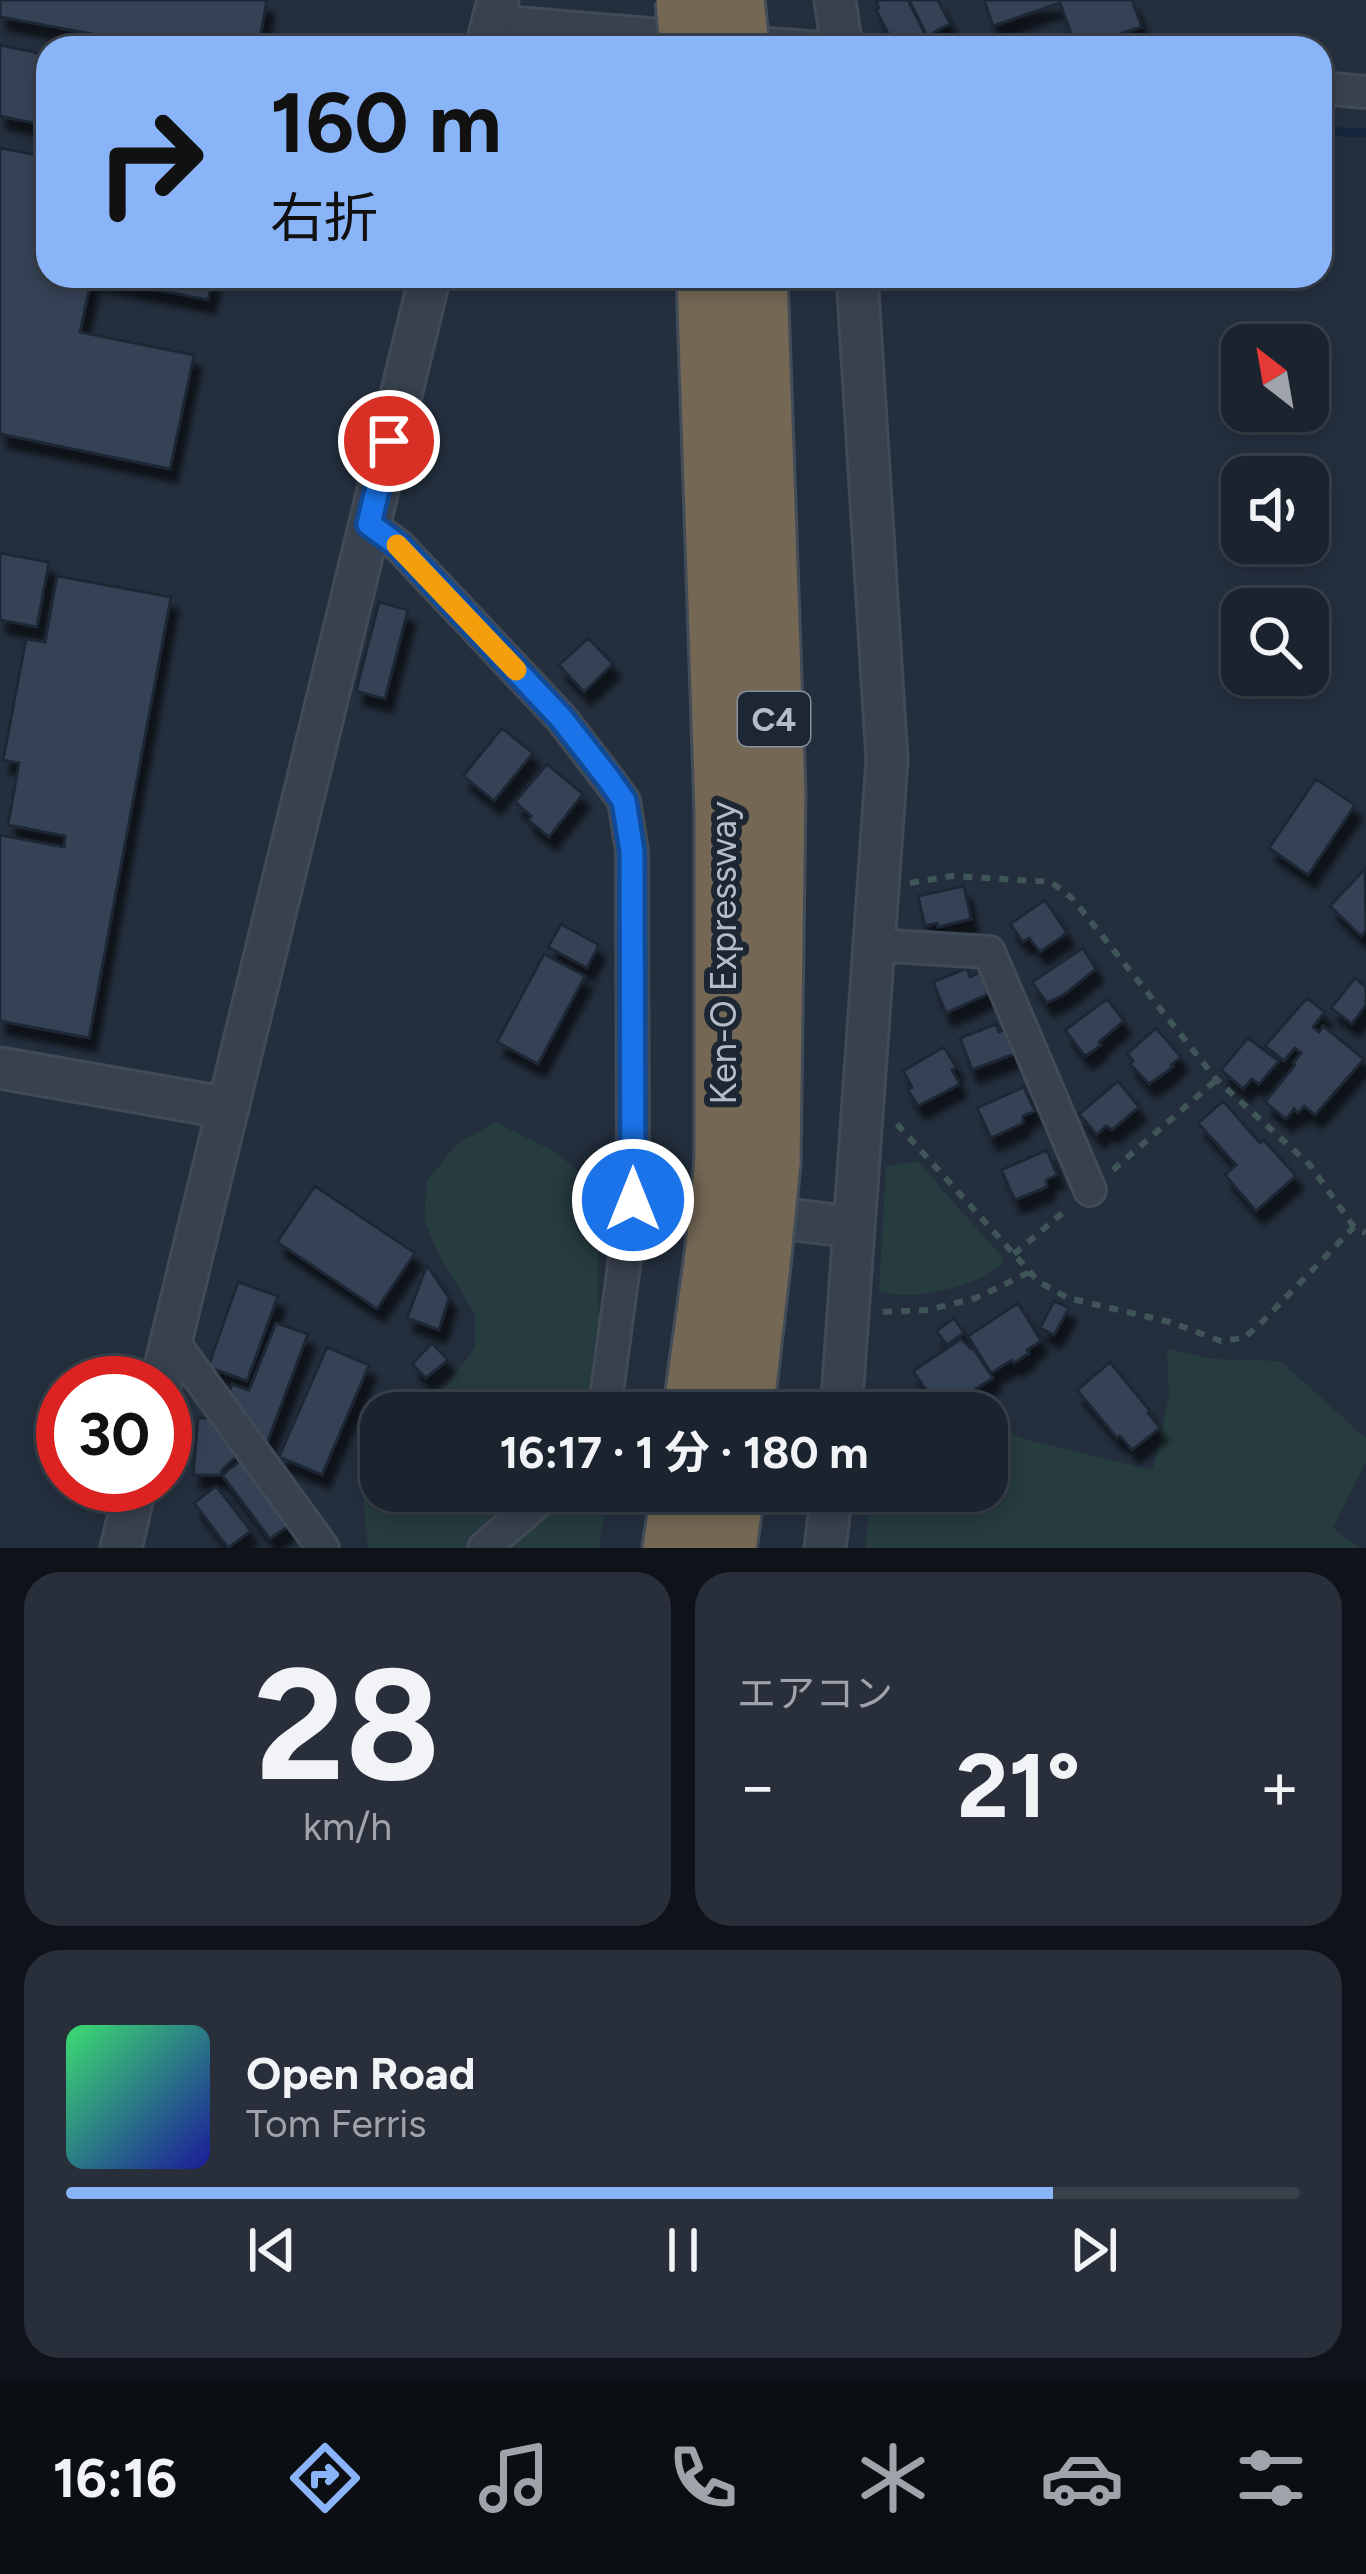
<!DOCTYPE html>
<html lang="ja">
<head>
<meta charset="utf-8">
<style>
	:root { --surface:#1b232e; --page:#282f3a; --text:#f1f3f6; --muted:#a0a4aa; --line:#39404a; --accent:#8ab4f8 }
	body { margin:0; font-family:Figtree,"Noto Sans JP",sans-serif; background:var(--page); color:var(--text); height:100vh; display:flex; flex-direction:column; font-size:45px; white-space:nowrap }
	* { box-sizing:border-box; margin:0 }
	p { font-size:39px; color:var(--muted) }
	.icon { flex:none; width:66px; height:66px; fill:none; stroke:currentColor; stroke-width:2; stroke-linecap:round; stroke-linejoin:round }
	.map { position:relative; height:1548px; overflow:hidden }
	.drawer { display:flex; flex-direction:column; gap:24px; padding:24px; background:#0f1319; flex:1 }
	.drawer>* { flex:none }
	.hud { position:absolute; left:36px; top:36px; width:1296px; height:252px; border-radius:36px; box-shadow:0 6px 18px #0003,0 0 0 3px var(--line); background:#8ab4f8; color:#111; overflow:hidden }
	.needle { width:78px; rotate:329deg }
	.fabs { position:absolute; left:1221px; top:324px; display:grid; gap:24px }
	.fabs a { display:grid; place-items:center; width:108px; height:108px; border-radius:24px; background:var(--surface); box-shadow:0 6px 18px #0003,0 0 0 3px var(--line); font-size:60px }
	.speed { position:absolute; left:36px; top:1356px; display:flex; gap:24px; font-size:60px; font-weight:700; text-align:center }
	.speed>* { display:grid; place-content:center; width:156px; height:156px; border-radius:50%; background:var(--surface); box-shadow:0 6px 18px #0003,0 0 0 3px var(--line); line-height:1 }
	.speed .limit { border:18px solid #d22; background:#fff; color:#111 }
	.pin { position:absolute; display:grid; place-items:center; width:102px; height:102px; color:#fff; margin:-51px; border:6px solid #fff; border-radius:50%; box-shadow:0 3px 12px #0007 }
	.me { position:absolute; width:132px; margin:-66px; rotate:0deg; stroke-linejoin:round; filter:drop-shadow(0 0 9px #0008) }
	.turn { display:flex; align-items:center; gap:42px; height:252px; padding:0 36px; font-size:54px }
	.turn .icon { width:156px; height:156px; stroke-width:2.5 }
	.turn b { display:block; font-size:84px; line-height:102px }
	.big { font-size:90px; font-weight:700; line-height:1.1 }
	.drawer .tile { flex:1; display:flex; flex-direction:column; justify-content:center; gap:18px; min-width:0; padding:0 42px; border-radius:36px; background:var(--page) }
	.drawer .dial { align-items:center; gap:0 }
	.dial b { font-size:156px; line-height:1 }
	.song { display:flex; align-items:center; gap:36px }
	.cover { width:144px; height:144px; border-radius:18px; background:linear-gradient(135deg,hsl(140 70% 55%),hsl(240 70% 35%)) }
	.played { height:12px; border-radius:6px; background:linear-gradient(90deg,var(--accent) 80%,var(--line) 80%) }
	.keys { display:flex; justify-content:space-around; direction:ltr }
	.heat { display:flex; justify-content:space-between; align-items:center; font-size:66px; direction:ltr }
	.drawer .tiles { flex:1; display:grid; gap:24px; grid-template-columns:1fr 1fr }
	.tile:last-child { grid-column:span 2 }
	.trip { position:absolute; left:360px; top:1392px; width:648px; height:120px; border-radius:36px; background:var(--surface); box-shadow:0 6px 18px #0003,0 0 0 3px var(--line); font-weight:700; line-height:120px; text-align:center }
	.tab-bar { display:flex; height:192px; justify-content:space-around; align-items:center; background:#0b0e12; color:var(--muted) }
	.tab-bar .icon { width:84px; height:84px }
	.tab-bar .current { color:var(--accent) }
	.tab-bar b { font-size:54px; color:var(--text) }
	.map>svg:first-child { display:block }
	.green { fill:#263c3f }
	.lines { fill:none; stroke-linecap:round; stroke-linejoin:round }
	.stream { stroke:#17263c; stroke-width:9 }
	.building { fill:#364354; stroke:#1f2835; stroke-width:3; filter:url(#shadow) }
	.minor-casing { stroke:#414a57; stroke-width:36 }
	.tertiary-casing { stroke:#414a57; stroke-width:45 }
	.motorway-casing { stroke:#434c59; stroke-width:63 }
	.path { stroke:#3f5557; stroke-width:6; stroke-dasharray:9 9; stroke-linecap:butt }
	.minor { stroke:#38414e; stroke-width:30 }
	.tertiary { stroke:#38414e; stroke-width:39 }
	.motorway { stroke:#746855; stroke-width:57 }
	.motorway-bridge-casing { stroke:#434c59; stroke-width:63; stroke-linecap:butt }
	.motorway-bridge { stroke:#746855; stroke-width:57 }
	.route-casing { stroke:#114b97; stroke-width:30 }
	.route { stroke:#1a73e8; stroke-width:21 }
	.slow { stroke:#f59e0b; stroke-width:21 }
	.labels { text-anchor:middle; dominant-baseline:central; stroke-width:12; stroke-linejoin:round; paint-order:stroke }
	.shield { fill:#1d2633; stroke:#878f9c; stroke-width:3 }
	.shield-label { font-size:33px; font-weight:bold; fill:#b4bcc9 }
	.street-label { font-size:36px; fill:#b4bcc9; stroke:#1d2633 }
</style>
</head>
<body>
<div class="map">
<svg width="1366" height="1548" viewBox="0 0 1366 1548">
	<defs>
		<filter id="shadow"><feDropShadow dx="7" dy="13" stdDeviation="3" flood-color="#0009"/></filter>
	</defs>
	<rect width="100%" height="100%" fill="#242f3e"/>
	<path class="green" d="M495 1122 550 1149 580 1172 599 1219 598 1296 607 1413H425L475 1348V1314L439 1255 424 1220 427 1181 456 1145Z
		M917 1161 1004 1259C989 1286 905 1303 879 1291L886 1167Z
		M1167 1349 1214 1359 1280 1361 1366 1438V1462L1333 1528 1360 1548H865L872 1491H987V1424L1027 1440 1153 1470 1169 1395Z
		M381 1454V1491H608L599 1548H368L360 1472Z"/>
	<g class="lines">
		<path class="stream" d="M1320 131 1366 133"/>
	</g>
	<path class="building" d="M0 0H267L258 48H167L0 17Z
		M880 0H908L925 34 904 45 902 40 893 43 876 10 879 8 876 2Z
		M909 0H938L950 24 927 36Z
		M984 0H1132L1142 27 1076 48 1060 3 993 26Z
		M0 45 48 55V126L0 116Z
		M0 148 48 157V276H213L208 300 92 277 80 332 194 355 170 469 0 434Z
		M0 553 49 562 37 627 0 620Z
		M57 576 171 597 89 1038 0 1021V835L64 847 65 836 8 825 19 763 3 760 26 639 45 642Z
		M379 602 408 610 385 699 356 691Z
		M588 638 613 664 584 692 559 665Z
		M502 728 533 753 494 801 463 776Z
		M547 764 583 794 549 837 528 820 531 816 515 802Z
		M1316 779 1355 805 1308 875 1269 848Z
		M1365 869 1366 931 1361 936 1330 906Z
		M964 886 971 919 938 927 937 923 925 926 918 896Z
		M1045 900 1067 933 1040 952 1029 938 1023 942 1010 924Z
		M561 924 599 945 587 968 548 947Z
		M1083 948 1096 969 1065 994 1047 1003 1032 982Z
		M544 954 585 976 538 1064 497 1042Z
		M967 968 970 977 981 972 990 993 946 1013 933 982Z
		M1355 978 1366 987V1005L1352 1024 1331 1008Z
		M1307 998 1325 1012 1313 1027 1319 1032 1323 1026 1364 1059 1315 1115 1304 1106 1298 1113 1294 1109 1286 1119 1265 1102 1295 1065 1293 1063 1301 1053 1295 1048 1284 1061 1265 1046Z
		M1107 999 1124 1021 1099 1042 1101 1045 1087 1055H1084L1065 1030Z
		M996 1024 999 1032 1006 1029 1014 1054 972 1070 960 1038Z
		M1156 1028 1181 1057 1171 1065 1173 1067 1149 1084 1130 1064 1133 1061 1127 1054Z
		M1248 1038 1279 1061 1259 1084 1252 1079 1243 1089 1221 1070Z
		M944 1047 956 1067 952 1070 959 1082 958 1085 918 1106 908 1090 912 1087 903 1071Z
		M1118 1081 1139 1107 1112 1130 1106 1126 1097 1135 1079 1114Z
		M1024 1087 1035 1111 1023 1116V1123L991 1138 977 1108Z
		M1223 1101 1260 1143 1264 1140 1296 1176 1256 1211 1225 1175 1236 1165 1198 1123Z
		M1047 1150 1057 1175 1046 1180 1047 1187 1015 1200 1001 1170Z
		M315 1186 415 1253 377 1309 277 1242Z
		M427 1265 449 1298 439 1330 407 1318Z
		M238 1282 278 1296 247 1381 208 1367Z
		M1054 1301 1069 1308 1054 1335 1040 1328Z
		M1018 1303 1041 1341 1027 1350 1029 1353 1014 1363 1012 1360 991 1373 968 1336Z
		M954 1318 964 1333 947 1345 936 1331Z
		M276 1323 308 1334 267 1443 227 1398 232 1384 249 1390Z
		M961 1339 971 1349 973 1348 993 1378 941 1411 913 1371Z
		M432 1343 448 1360 426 1378 412 1364Z
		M327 1347 369 1365 322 1475 279 1457Z
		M1110 1362 1150 1411 1148 1413 1160 1428 1132 1450 1120 1436 1117 1438 1077 1390Z
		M198 1418H213L238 1455 222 1470 221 1475H193Z
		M241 1460 290 1525 270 1539 222 1475Z
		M216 1486 251 1531 228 1548 194 1503Z"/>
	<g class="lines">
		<g class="minor-casing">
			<path id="minor" d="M493 21 819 48
				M1320 88 1366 92
				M369 524 399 546 561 718 608 779 624 801 632 851 633 1200 604 1413
				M874 945 989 952 1090 1190
				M171 1339 323 1548
				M484 1548 550 1491"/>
		</g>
		<g class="tertiary-casing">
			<path id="tertiary" d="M835 0 842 48
				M486 48 498 0
				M0 1068 228 1108
				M633 1200 852 1227
				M161 1383 430 276
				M841 1413 887 760 857 276
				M121 1548 136 1485
				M825 1548 832 1491"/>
		</g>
		<g class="motorway-casing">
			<path id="motorway" d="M706 276 724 811V1158
				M758 276 776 793 771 1163
				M692 1413 714 1256
				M744 1413 761 1265
				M672 1548 681 1491
				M727 1548 735 1491"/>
		</g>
		<path class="path" d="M910 883 952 876 1051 882 1073 899 1216 1079 1310 1165 1354 1227
			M897 1124 1039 1282 1068 1298 1170 1322 1221 1341 1244 1338 1261 1323 1354 1227 1366 1233
			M1113 1170 1216 1080
			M1014 1254 1066 1210
			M883 1312 928 1310 976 1298 1030 1272"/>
		<use href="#minor" class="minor"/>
		<use href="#tertiary" class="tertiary"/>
		<use href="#motorway" class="motorway"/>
		<g class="motorway-bridge-casing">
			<path id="motorway-bridge" d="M685 0 689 48
				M735 0 740 48
				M714 1256 724 1158
				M761 1265 771 1163"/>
		</g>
		<use href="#motorway-bridge" class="motorway-bridge"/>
	</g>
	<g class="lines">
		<g class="route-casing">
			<path id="route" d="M389 441 369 524 399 546 561 718 608 778 624 801 632 851 633 1200"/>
		</g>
		<use href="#route" class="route"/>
		<path class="slow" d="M397 545 516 670"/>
	</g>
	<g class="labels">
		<rect class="shield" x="738" y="692" width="72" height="54" rx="9"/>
		<g class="shield-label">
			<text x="774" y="719">C4</text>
		</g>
		<g class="street-label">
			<text transform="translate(723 953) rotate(-90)">Ken-O Expressway</text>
		</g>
	</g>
</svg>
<div class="fabs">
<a><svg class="needle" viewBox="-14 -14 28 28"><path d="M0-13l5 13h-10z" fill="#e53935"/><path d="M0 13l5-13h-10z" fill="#a0a4aa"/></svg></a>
<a><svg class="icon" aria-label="sound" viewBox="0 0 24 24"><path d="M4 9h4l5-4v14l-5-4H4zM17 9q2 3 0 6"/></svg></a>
<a><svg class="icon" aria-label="search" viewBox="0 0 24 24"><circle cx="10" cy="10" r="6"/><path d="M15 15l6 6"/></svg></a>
</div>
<div class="speed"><div class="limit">30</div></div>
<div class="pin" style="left:389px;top:441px;background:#d93025"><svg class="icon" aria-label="arrive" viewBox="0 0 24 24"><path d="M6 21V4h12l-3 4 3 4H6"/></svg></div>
<svg class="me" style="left:633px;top:1200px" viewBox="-20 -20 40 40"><circle r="17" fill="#1a73e8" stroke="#fff" stroke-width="3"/><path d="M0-11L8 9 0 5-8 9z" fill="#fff"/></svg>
<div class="trip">16:17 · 1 分 · 180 m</div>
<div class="hud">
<div class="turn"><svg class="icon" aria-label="right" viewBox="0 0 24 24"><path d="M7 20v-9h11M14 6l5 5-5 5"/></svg><div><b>160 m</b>右折</div></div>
</div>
</div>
<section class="drawer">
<div class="tiles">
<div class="tile dial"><b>28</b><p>km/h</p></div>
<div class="tile"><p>エアコン</p>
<div class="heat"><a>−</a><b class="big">21°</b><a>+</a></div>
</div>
<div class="tile">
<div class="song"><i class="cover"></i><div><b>Open Road</b><p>Tom Ferris</p></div></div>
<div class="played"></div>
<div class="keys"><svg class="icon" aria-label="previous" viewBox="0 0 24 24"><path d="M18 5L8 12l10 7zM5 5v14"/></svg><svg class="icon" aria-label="pause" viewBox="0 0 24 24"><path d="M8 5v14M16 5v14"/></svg><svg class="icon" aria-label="next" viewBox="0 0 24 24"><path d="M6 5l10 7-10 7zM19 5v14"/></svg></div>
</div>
</div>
</section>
<nav class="tab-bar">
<b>16:16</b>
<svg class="icon current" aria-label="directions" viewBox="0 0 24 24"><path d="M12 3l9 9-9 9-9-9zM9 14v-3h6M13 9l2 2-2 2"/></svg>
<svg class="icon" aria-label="music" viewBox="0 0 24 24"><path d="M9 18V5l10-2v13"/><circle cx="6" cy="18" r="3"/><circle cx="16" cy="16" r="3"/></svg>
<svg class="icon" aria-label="phone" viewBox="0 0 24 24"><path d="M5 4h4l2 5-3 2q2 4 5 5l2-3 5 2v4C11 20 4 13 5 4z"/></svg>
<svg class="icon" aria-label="climate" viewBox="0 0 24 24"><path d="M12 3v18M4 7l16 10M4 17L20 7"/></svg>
<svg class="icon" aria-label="car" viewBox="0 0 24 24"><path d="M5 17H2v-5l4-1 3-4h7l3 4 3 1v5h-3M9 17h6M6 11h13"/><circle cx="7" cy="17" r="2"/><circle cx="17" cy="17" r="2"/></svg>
<svg class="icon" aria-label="filters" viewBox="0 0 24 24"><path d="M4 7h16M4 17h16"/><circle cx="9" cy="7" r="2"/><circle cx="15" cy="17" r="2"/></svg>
</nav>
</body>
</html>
